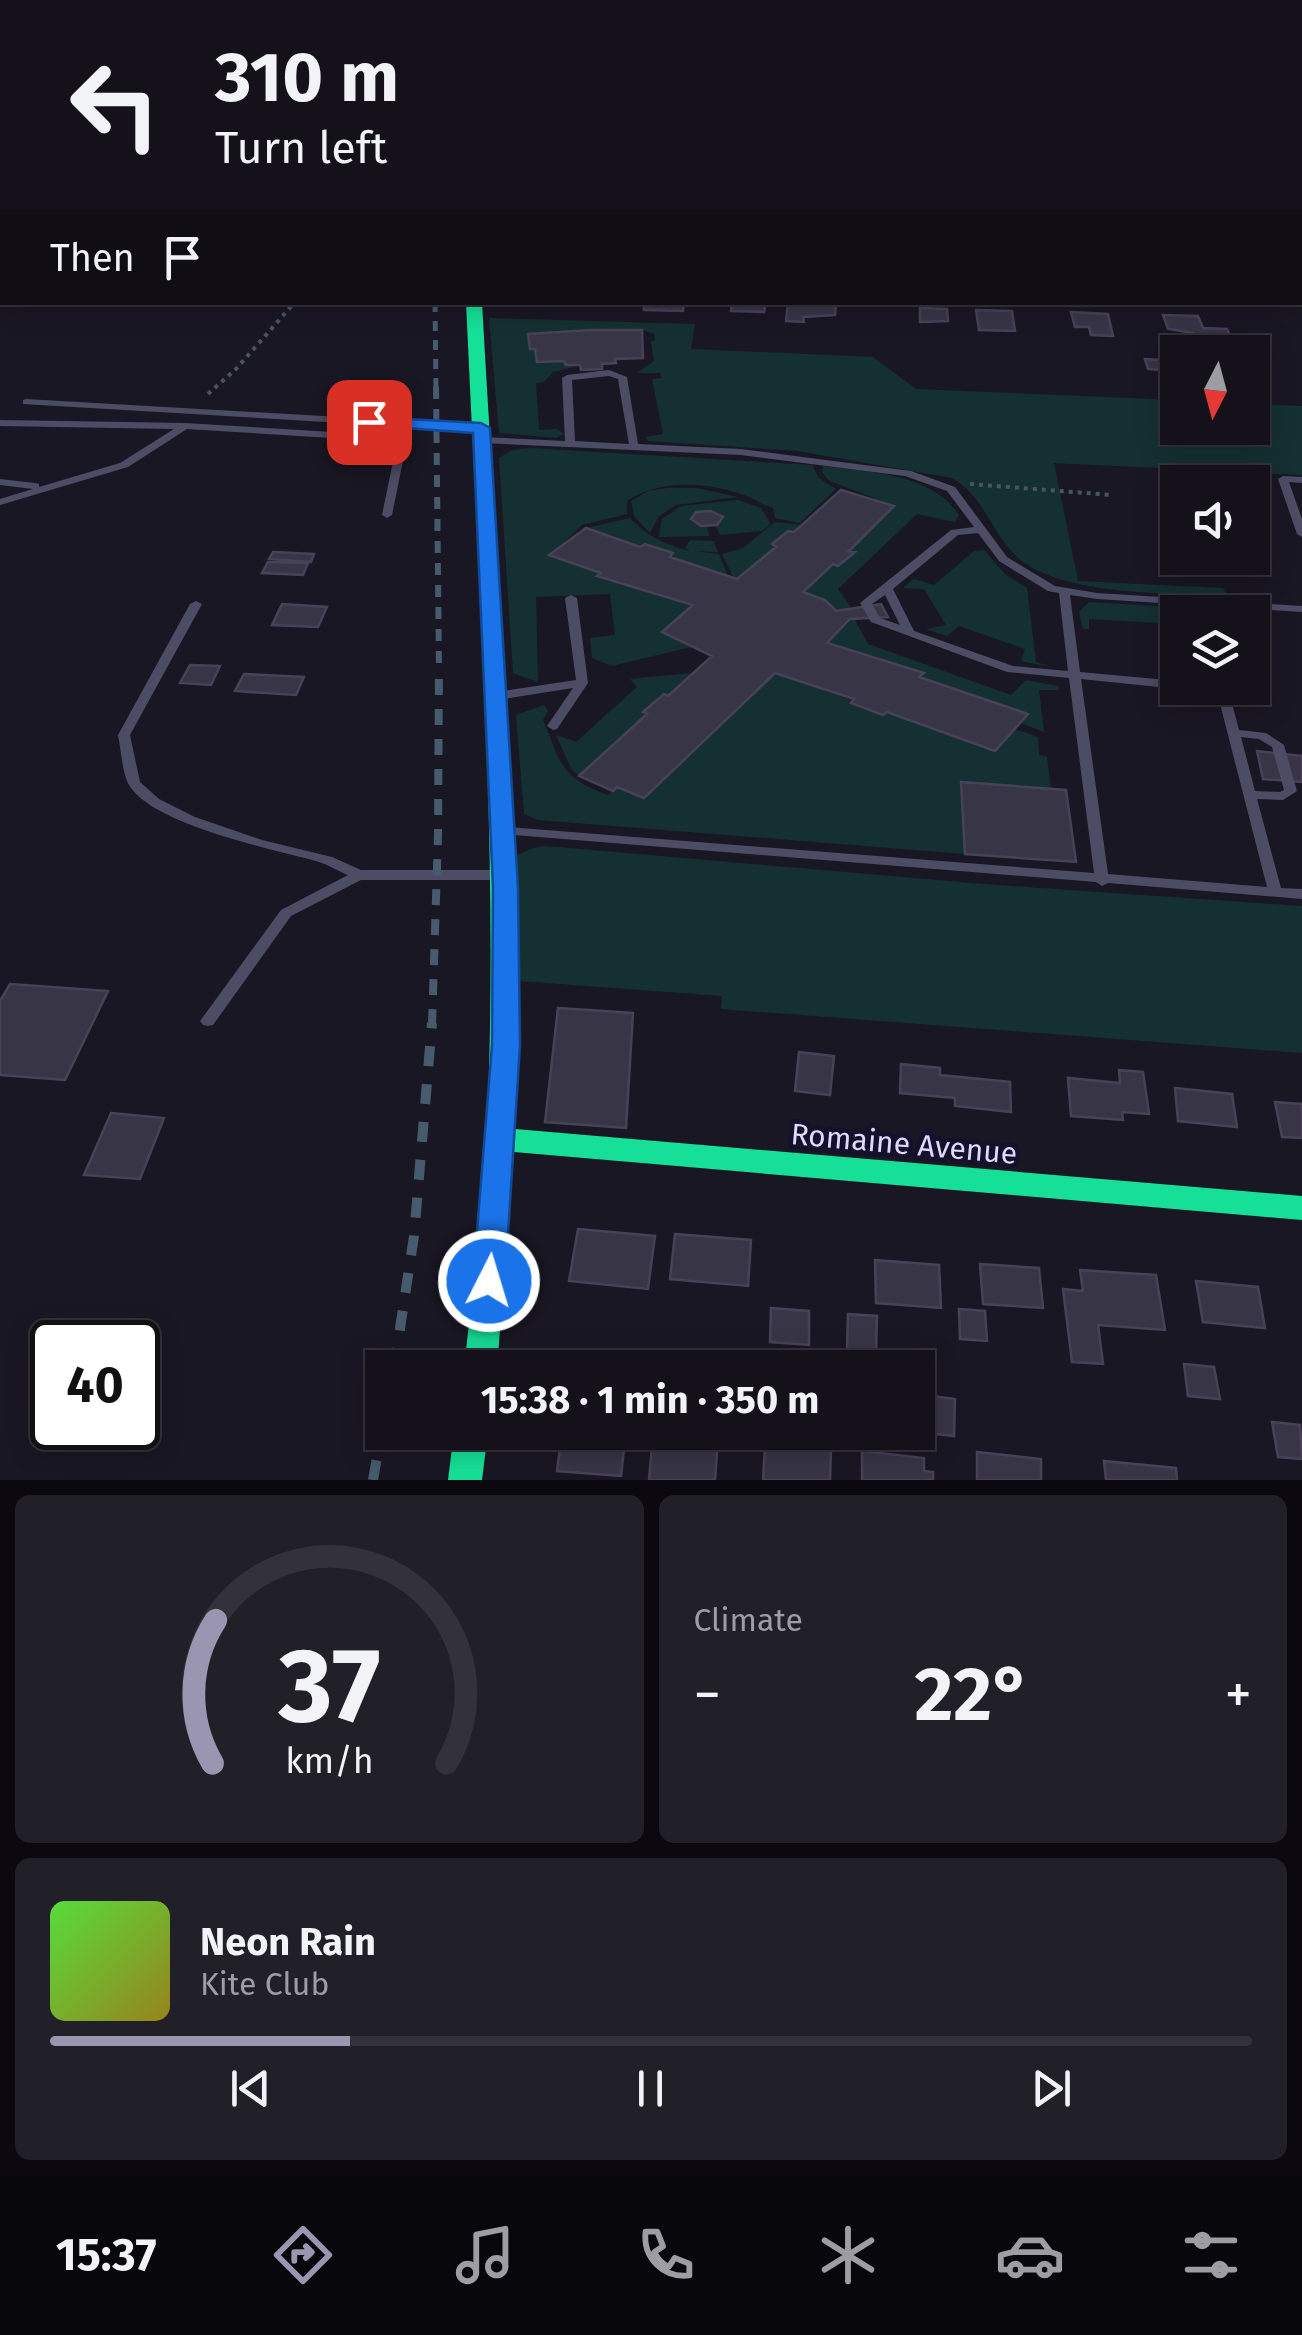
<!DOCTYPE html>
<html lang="en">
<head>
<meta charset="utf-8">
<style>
	:root { --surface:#14111b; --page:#211f28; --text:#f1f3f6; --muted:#9d9da3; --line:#33313a; --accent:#9a96b2 }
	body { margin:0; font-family:"Fira Sans",sans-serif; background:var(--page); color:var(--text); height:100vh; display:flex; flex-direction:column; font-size:38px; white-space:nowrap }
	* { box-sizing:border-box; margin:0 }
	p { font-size:32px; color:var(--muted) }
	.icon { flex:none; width:55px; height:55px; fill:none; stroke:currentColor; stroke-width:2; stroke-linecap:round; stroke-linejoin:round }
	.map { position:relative; height:1480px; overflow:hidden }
	.side { display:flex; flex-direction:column; gap:15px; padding:15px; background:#0b090f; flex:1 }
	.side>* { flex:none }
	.top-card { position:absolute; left:0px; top:0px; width:1302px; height:305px; box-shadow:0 5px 25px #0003,0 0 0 2px var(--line); background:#14111b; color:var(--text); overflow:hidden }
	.needle { width:65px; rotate:186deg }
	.buttons { position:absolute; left:1160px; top:335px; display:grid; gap:20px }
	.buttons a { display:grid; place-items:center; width:110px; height:110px; border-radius:0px; background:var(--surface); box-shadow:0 5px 25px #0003,0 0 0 2px var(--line); font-size:50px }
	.speed { position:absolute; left:30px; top:1320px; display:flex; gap:20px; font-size:50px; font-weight:700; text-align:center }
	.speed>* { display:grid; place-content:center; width:130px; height:130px; border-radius:50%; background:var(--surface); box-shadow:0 5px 25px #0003,0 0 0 2px var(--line); line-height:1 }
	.speed .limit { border:5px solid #111; border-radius:15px; background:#fff; color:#111 }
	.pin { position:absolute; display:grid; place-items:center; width:85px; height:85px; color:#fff; margin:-42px; border-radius:20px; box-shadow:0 5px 15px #0006 }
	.me { position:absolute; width:110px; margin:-55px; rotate:5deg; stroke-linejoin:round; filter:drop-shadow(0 0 8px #0008) }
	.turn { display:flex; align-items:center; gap:35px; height:210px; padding:0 50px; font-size:45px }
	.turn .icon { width:130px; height:130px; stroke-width:2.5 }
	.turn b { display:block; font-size:70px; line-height:85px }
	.then { display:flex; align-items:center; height:95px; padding:0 50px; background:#0003; gap:20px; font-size:38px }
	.big { font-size:75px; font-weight:700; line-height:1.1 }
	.side .tile { flex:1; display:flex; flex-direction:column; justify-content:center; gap:15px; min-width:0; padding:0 35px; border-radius:15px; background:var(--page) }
	.side .dial { align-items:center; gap:0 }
	.dial svg { height:260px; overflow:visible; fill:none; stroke:var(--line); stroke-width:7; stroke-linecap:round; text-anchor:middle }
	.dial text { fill:var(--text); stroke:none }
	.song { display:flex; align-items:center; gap:30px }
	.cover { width:120px; height:120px; border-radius:15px; background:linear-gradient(135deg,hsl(110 70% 55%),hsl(50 70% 35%)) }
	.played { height:10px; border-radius:5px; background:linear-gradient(90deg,var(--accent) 25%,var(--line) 25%) }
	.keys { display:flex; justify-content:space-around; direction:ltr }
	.heat { display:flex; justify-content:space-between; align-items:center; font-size:55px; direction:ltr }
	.side .tiles { flex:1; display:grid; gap:15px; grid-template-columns:1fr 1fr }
	.tile:last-child { grid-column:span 2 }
	.trip { position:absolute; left:365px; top:1350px; width:570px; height:100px; border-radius:0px; background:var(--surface); box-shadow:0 5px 25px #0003,0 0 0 2px var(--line); font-weight:700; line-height:100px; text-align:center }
	.dock { display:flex; height:160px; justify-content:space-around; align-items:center; background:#08070b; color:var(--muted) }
	.dock .icon { width:70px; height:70px }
	.dock .current { color:var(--accent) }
	.dock b { font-size:45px; color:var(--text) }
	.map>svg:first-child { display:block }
	.green { fill:#153032 }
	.building { fill:#383546; stroke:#474258; stroke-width:2.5 }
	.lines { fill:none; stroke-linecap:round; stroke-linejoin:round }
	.path { stroke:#485463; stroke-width:4; stroke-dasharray:4 5; stroke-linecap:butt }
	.lane { fill:#4d4c65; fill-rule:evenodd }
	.street { fill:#4d4c65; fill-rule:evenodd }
	.fast { fill:#16e098; fill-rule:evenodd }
	.jam { fill:#f24e42; fill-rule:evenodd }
	.rail-far3 { stroke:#465b6e; stroke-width:5; stroke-dasharray:10 9; stroke-linecap:butt }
	.rail-far2 { stroke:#465b6e; stroke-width:6; stroke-dasharray:12 10; stroke-linecap:butt }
	.rail-far1 { stroke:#465b6e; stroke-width:8; stroke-dasharray:16 14; stroke-linecap:butt }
	.rail { stroke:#465b6e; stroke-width:10; stroke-dasharray:20 18; stroke-linecap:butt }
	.route { fill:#1a73e8; stroke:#114b97; stroke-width:2.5 }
	.labels { text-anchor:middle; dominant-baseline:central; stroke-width:10; stroke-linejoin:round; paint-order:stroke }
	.near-street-label { font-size:30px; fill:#dfdaff; stroke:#16112a }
</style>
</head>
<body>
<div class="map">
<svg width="1302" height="1480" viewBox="0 0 1302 1480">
	<rect width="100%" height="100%" fill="#1a1724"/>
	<path class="green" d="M489 318 695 324 691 349 873 357 916 389 1177 400 1178 428H1252L1253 404 1302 406V475L1054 463 1078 581 1223 588 1226 594 1250 593 1256 596C1193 593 1060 600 1015 555 991 531 983 495 952 478L797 451 648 441 645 437 663 434 652 379 661 378 660 373H637L654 361 651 341 655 340 654 334 642 330H580L535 349 537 362 564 361 566 365H580L553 372 544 382 536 383 539 430 557 429 564 434 556 438 499 433Z
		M531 448 812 465 819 478 836 489 800 523 775 518 773 508C762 505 754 498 744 495 708 482 659 479 627 501V514L582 525 550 556 601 573 599 576 693 605 662 632 695 646 612 666 592 658 590 638 615 635 610 594 536 597 538 682 513 673 499 458 512 450Z
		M823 466C868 472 932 473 959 515L955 522 917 514 838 589 852 609 836 611 825 600 803 592 833 564 839 566 854 553 849 551 875 498 829 481 822 472Z
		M667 488H696L738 497 676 505 659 516 650 533 634 516 631 501 648 491Z
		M738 500 761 508 771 524 762 531 720 535 715 525 722 517 711 511 696 512 691 519 707 526 709 536 659 537 662 519 681 506Z
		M630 518C648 537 665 544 690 551L685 548 690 540 714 541 718 552 694 551 719 554 728 576 670 557 672 552 645 544 640 547 586 528Z
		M775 522 802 525 794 532 788 531 772 544 776 547 737 579 734 578 722 554 743 548Z
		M984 550 1005 574 1027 588 1036 662 1055 668 1021 661 1025 649 959 626 947 636 926 629 946 625 924 589 903 588 914 579 934 585 974 551Z
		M1089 602 1175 607 1186 612H1178L1177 624 1089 619V629H1083L1079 612Z
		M854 618 868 644 1011 695 1026 680 1058 686 1059 690H1039L1044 732 1021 723 1027 714 919 677 922 673 827 643Z
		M691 673 668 696 663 694 644 711 647 714 579 776 571 768 556 735 576 742 637 687 630 679Z
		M775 673 995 751 1015 729 1038 737 1039 755 1047 757 1051 789 961 782 965 854 538 820 524 814 516 715 544 705 548 711 543 720C562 764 559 777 608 795L617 787 644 798Z
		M546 846 983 884 1302 906V1053L721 1009 722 996 506 980 504 859C520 857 530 846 546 846Z"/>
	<path class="building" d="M70 0H216L66 2Z
		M684 302 683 311 644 310V303Z
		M732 302H766L764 312 731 311Z
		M788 302 836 304 835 315 803 317 804 322 786 321Z
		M920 308 947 309 948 321 920 322Z
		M976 310 1012 311 1015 331 979 330Z
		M1071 312 1108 314 1113 336 1091 335 1089 327H1075Z
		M1163 315 1198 316 1203 328 1227 329 1232 340 1215 339 1217 346 1198 345 1194 333 1168 329Z
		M592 330H642L643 358 615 359 616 363 602 364V369L581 370 580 365H566L564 361 537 362 535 349H530L528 334Z
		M1145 359 1178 361V371L1148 369Z
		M841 490 894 506 849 551 855 552 838 566 833 564 803 592 825 600 836 611 881 604 888 617 850 619 827 643 924 673 919 677 1028 714 995 751 887 712 883 715 851 703 854 699 775 673 644 798 617 787 613 791 579 776 647 714 643 712 664 694 668 696 712 656 662 632 693 605 597 576 601 573 549 555 586 528 640 547 645 544 673 553 670 557 737 579 776 547 772 544 788 531 794 532Z
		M711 511 723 517 717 525 701 526 691 519 696 512Z
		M273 552 314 554 311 562 269 559Z
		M268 562 308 563 303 575 262 573Z
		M282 604 327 607 318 627 272 625Z
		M190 665 220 666 211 685 180 683Z
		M244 674 304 677 296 695 235 691Z
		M1257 751 1302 756V782L1263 779Z
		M961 782 1066 790 1076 862 965 854Z
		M10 984 108 991 65 1080 0 1075V1001Z
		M558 1008 633 1013 626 1128 545 1122Z
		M799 1052 834 1056 830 1095 795 1091Z
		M901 1064 940 1068V1075L1010 1082 1011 1112 955 1106V1098L900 1093Z
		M1119 1070 1143 1072 1149 1114 1122 1112 1123 1120 1071 1116 1068 1078 1120 1083Z
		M1175 1088 1232 1094 1237 1127 1178 1121Z
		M1275 1102 1302 1104V1138L1282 1137Z
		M111 1113 164 1118 140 1179 84 1175Z
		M578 1229 655 1236 648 1289 569 1281Z
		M675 1234 751 1240 748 1286 670 1279Z
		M875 1260 939 1265 941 1308 876 1303Z
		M980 1264 1039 1268 1043 1308 983 1304Z
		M1080 1270 1156 1275 1165 1330 1098 1325 1103 1364 1072 1362 1063 1289 1083 1291Z
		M1196 1281 1258 1287 1265 1328 1203 1322Z
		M771 1308 809 1311V1345L770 1342Z
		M959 1309 985 1311 987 1341 960 1339Z
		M848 1314 877 1316 876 1351 847 1349Z
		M1184 1364 1214 1367 1220 1399 1188 1396Z
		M918 1394 955 1399 954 1436 918 1432Z
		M1272 1422 1300 1425 1302 1459 1278 1457Z
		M562 1432H626L621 1476 557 1471Z
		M653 1435 718 1439 715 1480H649Z
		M765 1445 831 1450 830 1480H763Z
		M862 1451 924 1458V1471L933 1472V1480H862Z
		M977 1452 1041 1459V1480H977Z
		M1104 1461 1176 1468 1177 1480H1106Z"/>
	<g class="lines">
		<path class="path" d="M208 394 236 369 295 302
			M970 484 1112 495"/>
		<path class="lane" d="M241 0H247L249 2H243Z
			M403 0H409V2H404Z
			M609 370 627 377 638 444 741 449 911 471 955 487 1007 557 1055 586 1097 593 1302 606V612L1097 599 1070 595 1080 672 1178 681V688H1182L1178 689 1081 679 1108 874 1267 887 1217 692 1209 691 1207 688H1228L1239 730 1266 733 1284 745 1297 791 1283 800 1257 799 1281 888 1302 889V899L1108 883 1102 886 1096 882 502 834 500 831 507 827 1094 873 1069 678 1007 672 871 622 860 603 951 530 974 527 947 491 905 476 741 455 482 443 477 440 482 437 565 441 562 378 567 375ZM609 376 618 379 629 444 575 441 572 380ZM978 533 999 561 1048 591 1059 593 1068 671 1013 666 914 631 893 589 958 535ZM885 595 900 625 880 618 872 604ZM1241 737 1259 739 1272 747 1284 790 1280 792 1255 791Z
			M26 399 479 425 484 428 479 431 23 404V400Z
			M0 420 185 423 398 436 401 429H407L409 431 392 515 387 518 382 515 397 442 187 429 128 467 0 505V499L33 489 0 485V479L35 483 39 484V487L120 463 174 429 0 426Z
			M1283 476 1302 477V483L1289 482 1302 519V537L1297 534 1278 479Z
			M571 595 577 598 588 683 557 729 553 730 547 726 573 688 497 700 491 696 497 692 576 680 565 598Z
			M196 601 202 604 130 735 140 782 159 799 195 817 262 840 332 857 361 870H497L502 872 504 875 502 878 497 880H361L291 916 213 1025 208 1026 203 1025 200 1021 203 1017 281 910 348 875C338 871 329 865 319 862 277 850 145 824 127 781 122 768 121 750 118 735L190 604Z"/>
		<path class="street" d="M679 0H691V2H680Z
			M990 0H1002V2H991Z
			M1300 37H1302V45H1300Z
			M1300 139H1302V147H1300Z
			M1300 283 1302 284V294L1300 293Z"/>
		<path class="fast" d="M466 302H482C497 578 522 853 515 1129L1302 1196V1220L514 1152 497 1368H464C473 1287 483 1207 487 1127 499 852 478 577 466 302Z
			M454 1432H488L482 1480H448Z"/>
		<path class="jam" d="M453 0H463V2H453Z"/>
		<path class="rail-far3" d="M435 302 436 390"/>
		<path class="rail-far2" d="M436 387 439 669"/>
		<path class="rail-far1" d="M432 1025 438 836 439 666"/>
		<path class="rail" d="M394 1368 414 1236 432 1023
			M373 1480 382 1429"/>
	</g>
	<path class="route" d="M369 417 481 423 490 428 518 888 520 1045 505 1281 500 1290 489 1294 477 1290 473 1281 492 1045 493 888 473 433 363 425 361 422Z"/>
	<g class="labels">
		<g class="near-street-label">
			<text transform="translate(904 1144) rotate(5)">Romaine Avenue</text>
		</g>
	</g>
</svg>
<div class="buttons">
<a><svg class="needle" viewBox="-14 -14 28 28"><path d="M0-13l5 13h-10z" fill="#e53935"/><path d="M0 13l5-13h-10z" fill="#9d9da3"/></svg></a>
<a><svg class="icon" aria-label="sound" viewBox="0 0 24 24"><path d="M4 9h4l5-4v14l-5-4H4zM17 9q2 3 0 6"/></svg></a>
<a><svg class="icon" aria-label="layers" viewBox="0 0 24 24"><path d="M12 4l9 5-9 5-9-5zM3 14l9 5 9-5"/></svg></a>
</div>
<div class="speed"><div class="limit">40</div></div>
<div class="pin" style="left:369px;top:422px;background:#d93025"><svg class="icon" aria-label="arrive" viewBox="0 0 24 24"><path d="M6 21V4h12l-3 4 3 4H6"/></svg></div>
<svg class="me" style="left:489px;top:1281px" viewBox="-20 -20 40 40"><circle r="17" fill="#1a73e8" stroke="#fff" stroke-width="3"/><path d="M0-11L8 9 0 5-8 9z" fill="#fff"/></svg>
<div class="trip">15:38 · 1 min · 350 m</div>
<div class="top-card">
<div class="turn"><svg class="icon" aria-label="left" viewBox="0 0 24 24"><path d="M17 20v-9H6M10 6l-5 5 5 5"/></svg><div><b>310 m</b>Turn left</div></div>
<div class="then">Then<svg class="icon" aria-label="arrive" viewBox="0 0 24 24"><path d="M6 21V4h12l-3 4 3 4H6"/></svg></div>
</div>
</div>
<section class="side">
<div class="tiles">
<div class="tile dial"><svg viewBox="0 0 100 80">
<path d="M14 69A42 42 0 1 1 86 69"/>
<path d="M14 69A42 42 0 0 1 15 25" stroke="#9a96b2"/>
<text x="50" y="56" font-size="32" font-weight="700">37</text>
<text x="50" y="72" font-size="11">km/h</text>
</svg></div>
<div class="tile"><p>Climate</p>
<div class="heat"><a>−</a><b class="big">22°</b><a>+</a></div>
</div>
<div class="tile">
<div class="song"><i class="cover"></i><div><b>Neon Rain</b><p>Kite Club</p></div></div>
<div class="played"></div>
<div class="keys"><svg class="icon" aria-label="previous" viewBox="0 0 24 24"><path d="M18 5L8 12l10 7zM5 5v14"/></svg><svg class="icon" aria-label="pause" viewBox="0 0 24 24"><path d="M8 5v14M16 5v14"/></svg><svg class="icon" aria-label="next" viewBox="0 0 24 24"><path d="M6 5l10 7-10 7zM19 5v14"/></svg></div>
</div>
</div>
</section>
<nav class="dock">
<b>15:37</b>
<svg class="icon current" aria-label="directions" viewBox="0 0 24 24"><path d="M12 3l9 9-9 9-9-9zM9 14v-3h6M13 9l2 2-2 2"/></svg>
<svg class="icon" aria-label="music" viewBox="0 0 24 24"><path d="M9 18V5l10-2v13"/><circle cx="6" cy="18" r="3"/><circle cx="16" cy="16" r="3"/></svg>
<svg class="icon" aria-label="phone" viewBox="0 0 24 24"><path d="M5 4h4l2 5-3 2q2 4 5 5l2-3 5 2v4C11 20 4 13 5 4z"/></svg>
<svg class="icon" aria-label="climate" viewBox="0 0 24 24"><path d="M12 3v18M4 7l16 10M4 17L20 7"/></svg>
<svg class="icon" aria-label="car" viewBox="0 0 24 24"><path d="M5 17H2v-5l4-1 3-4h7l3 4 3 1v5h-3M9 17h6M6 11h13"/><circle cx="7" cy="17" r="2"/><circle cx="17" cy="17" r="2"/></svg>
<svg class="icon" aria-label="filters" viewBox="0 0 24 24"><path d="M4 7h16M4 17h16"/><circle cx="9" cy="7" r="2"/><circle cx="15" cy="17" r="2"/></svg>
</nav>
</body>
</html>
